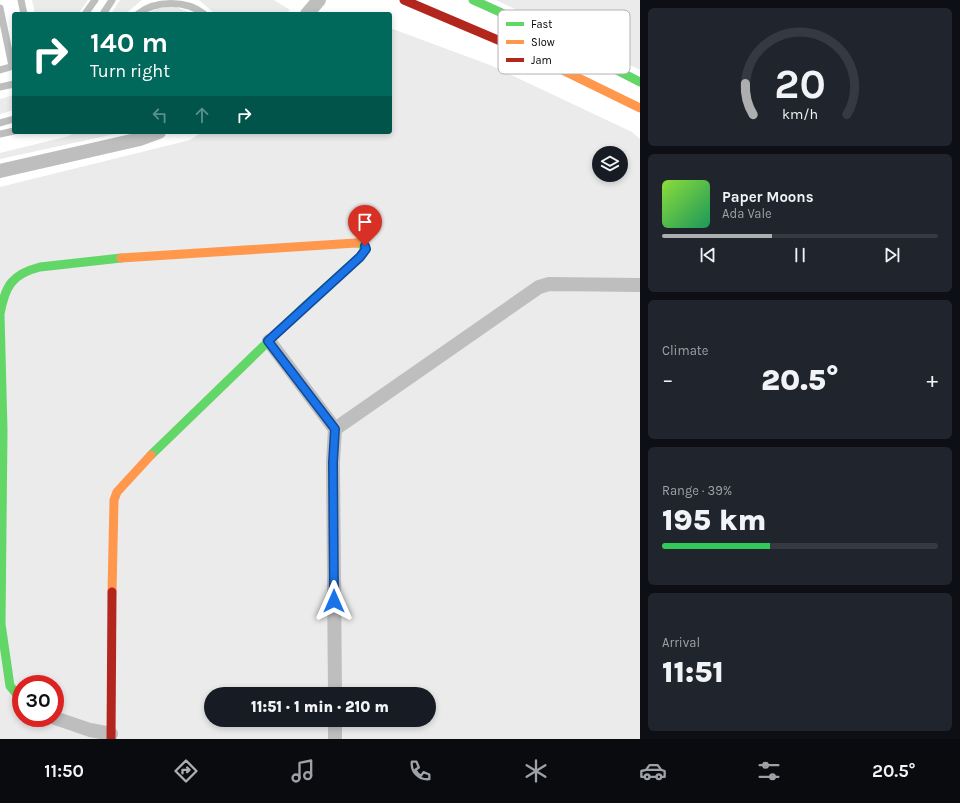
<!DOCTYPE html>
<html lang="en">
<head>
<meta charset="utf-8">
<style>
	:root { --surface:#171b24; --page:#20242c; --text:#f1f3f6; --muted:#9ea1a6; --line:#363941; --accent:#adaeaf }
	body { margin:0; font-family:Karla,sans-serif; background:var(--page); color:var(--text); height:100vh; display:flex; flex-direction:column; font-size:15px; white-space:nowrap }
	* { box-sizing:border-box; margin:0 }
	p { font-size:13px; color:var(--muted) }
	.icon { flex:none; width:22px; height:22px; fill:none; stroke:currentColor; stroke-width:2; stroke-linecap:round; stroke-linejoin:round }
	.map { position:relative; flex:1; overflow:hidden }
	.sheet { display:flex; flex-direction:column; gap:8px; padding:8px; background:#0d0f14; width:320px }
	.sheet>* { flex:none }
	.banner { position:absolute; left:12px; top:12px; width:380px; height:122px; border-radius:4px; box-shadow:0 2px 6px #0003; background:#00695c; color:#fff; overflow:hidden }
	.fabs { position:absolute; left:592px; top:146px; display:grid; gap:8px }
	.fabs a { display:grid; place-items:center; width:36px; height:36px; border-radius:50%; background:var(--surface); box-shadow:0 2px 6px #0003; font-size:20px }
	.speed { position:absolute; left:12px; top:675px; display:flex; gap:8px; font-size:20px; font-weight:700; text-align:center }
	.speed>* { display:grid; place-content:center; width:52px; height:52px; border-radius:50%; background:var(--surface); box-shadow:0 2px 6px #0003; line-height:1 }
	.speed .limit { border:6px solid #d22; background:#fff; color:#111 }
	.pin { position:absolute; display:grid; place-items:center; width:34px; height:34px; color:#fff; margin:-41px -17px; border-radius:50% 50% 50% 0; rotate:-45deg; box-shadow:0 0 4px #0007 }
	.pin .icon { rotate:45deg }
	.me { position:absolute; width:44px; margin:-22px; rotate:0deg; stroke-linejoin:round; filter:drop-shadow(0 0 3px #0008) }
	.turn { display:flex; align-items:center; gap:14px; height:84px; padding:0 12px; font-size:18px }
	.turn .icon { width:52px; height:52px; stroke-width:2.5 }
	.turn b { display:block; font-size:28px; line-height:34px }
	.lanes { display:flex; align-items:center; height:38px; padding:0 12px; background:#0003; justify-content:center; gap:20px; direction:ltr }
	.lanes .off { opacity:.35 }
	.big { font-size:30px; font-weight:800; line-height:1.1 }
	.sheet .tile { flex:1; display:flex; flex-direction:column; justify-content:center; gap:6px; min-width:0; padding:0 14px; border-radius:6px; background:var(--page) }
	.sheet .dial { align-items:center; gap:0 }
	.dial svg { height:104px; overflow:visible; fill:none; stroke:var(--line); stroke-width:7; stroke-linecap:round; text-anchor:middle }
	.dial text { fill:var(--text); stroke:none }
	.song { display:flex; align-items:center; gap:12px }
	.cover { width:48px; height:48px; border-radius:6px; background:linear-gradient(135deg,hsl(90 70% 55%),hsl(150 70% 35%)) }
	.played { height:4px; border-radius:2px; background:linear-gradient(90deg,var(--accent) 40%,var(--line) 40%) }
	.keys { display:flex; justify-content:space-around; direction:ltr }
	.heat { display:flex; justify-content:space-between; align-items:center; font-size:22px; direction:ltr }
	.charge { height:6px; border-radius:3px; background:linear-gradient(90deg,#34c759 39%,var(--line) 0) }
	.trip { position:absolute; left:204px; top:687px; width:232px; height:40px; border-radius:20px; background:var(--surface); box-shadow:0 2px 6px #0003; font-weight:800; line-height:40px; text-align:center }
	.dock { display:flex; height:64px; justify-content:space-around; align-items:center; background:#090b0e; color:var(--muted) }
	.dock .icon { width:28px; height:28px }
	.dock .current { color:var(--accent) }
	.dock b { font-size:18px; color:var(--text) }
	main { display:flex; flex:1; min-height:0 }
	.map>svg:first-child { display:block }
	.green { fill:#ebebeb; fill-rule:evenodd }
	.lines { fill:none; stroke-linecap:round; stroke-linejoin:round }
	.lane { stroke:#bebebe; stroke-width:7 }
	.street { stroke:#bebebe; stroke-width:14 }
	.fast { stroke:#63d668; stroke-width:9 }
	.slow { stroke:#ff974d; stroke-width:9 }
	.jam { stroke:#b3261e; stroke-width:9 }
	.route-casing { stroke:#114b97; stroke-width:10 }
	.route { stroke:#1a73e8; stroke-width:7 }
	.key { fill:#fff; stroke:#b2b2b2; stroke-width:1 }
	.key-label { font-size:11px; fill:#000 }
</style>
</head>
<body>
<main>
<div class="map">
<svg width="640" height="739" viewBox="0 0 640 739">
	<rect width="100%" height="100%" fill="#fff"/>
	<path class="green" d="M32 0H88L78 14H35Z
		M120 0H142L125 14H111Z
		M199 0H274L290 10 286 14H215Z
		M496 0H640V70Z
		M174 6 193 14H146L158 8Z
		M390 28 490 65 632 132 640 139V739H0V187L190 140 202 132H390ZM599 153H621V175H599ZM21 684H55V718H21ZM211 694H429V720H211Z
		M14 95V110L0 114V99Z
		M75 132H124L0 159V153L69 136Z"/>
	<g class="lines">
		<path class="lane" d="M21 0 24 14
			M0 8 12 66
			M85 14 95 0
			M103 14 112 0
			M138 14C155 0 187 0 204 14
			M0 70 14 66
			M0 87 14 84
			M0 123 14 119
			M0 134 14 131"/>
		<path class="street" d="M307 14 319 0
			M0 171 140 139 159 132
			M269 341 335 429
			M335 694 333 462 335 429 539 287 549 284 640 285
			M55 718 90 730 111 734
			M335 720V739"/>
		<path class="fast" d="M473 0 533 27 640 82
			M151 455 306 305 360 257 366 249 360 243H356
			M21 699 10 686 1 624 3 430 0 314C5 286 12 274 40 267L121 258"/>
		<path class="slow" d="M554 66 640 108
			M121 258 356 243
			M112 592 114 500 117 492 151 455"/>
		<path class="jam" d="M404 0 512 46 554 66
			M111 739 112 592"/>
	</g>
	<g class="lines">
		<g class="route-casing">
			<path id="route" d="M334 601 333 462 335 429 268 341 360 257 366 249 365 246"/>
		</g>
		<use href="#route" class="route"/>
	</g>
	<rect x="498" y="10" width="132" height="64" rx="6" class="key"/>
	<rect x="506" y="22" width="18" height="4" fill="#63d668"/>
	<rect x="506" y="40" width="18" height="4" fill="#ff974d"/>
	<rect x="506" y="58" width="18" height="4" fill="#b3261e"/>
	<g class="key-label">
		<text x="531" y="28">Fast</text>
		<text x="531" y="46">Slow</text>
		<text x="531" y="64">Jam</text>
	</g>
</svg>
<div class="fabs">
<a><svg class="icon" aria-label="layers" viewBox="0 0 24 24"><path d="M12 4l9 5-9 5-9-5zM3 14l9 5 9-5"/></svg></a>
</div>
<div class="speed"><div class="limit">30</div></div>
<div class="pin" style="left:365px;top:246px;background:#d93025"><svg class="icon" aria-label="arrive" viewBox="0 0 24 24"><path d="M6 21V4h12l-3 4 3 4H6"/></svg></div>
<svg class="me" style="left:334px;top:601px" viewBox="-20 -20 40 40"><path d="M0-17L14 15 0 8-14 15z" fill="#1a73e8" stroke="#fff" stroke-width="4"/></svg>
<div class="trip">11:51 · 1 min · 210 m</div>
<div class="banner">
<div class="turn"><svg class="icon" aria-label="right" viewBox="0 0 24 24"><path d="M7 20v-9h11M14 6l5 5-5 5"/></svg><div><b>140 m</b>Turn right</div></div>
<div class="lanes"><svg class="icon off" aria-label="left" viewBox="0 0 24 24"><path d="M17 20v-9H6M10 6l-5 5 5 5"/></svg><svg class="icon off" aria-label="ahead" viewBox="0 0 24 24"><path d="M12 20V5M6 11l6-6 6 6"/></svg><svg class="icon" aria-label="right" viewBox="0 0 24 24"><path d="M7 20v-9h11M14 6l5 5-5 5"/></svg></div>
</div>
</div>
<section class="sheet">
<div class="tile dial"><svg viewBox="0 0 100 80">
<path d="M14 69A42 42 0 1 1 86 69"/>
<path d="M14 69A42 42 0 0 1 8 45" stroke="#adaeaf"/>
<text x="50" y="56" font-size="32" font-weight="700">20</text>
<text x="50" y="72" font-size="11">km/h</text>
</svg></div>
<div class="tile">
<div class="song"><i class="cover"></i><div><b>Paper Moons</b><p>Ada Vale</p></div></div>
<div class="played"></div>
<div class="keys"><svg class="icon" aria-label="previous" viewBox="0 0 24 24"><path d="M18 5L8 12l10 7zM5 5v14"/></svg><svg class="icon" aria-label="pause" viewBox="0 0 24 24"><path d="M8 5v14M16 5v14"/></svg><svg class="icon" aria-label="next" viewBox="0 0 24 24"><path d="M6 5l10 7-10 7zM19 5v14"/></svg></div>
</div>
<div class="tile"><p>Climate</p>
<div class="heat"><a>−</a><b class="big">20.5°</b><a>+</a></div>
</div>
<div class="tile"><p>Range · 39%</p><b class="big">195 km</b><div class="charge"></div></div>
<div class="tile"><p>Arrival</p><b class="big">11:51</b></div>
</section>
</main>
<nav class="dock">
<b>11:50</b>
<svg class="icon current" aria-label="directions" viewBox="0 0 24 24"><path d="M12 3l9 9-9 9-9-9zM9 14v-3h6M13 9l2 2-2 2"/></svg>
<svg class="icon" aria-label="music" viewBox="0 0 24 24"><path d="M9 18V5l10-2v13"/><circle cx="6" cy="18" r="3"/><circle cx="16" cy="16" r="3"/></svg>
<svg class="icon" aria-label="phone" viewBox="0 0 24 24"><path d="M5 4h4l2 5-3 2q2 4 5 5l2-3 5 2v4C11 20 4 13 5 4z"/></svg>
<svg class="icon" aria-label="climate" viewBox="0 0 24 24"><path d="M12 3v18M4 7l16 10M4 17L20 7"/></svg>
<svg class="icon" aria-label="car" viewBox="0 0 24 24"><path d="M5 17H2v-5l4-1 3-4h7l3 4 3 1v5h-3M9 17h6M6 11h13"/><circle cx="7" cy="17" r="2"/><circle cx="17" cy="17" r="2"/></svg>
<svg class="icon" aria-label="filters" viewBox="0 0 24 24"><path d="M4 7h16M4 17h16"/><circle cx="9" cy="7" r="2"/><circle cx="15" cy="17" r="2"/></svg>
<b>20.5°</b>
</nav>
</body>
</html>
